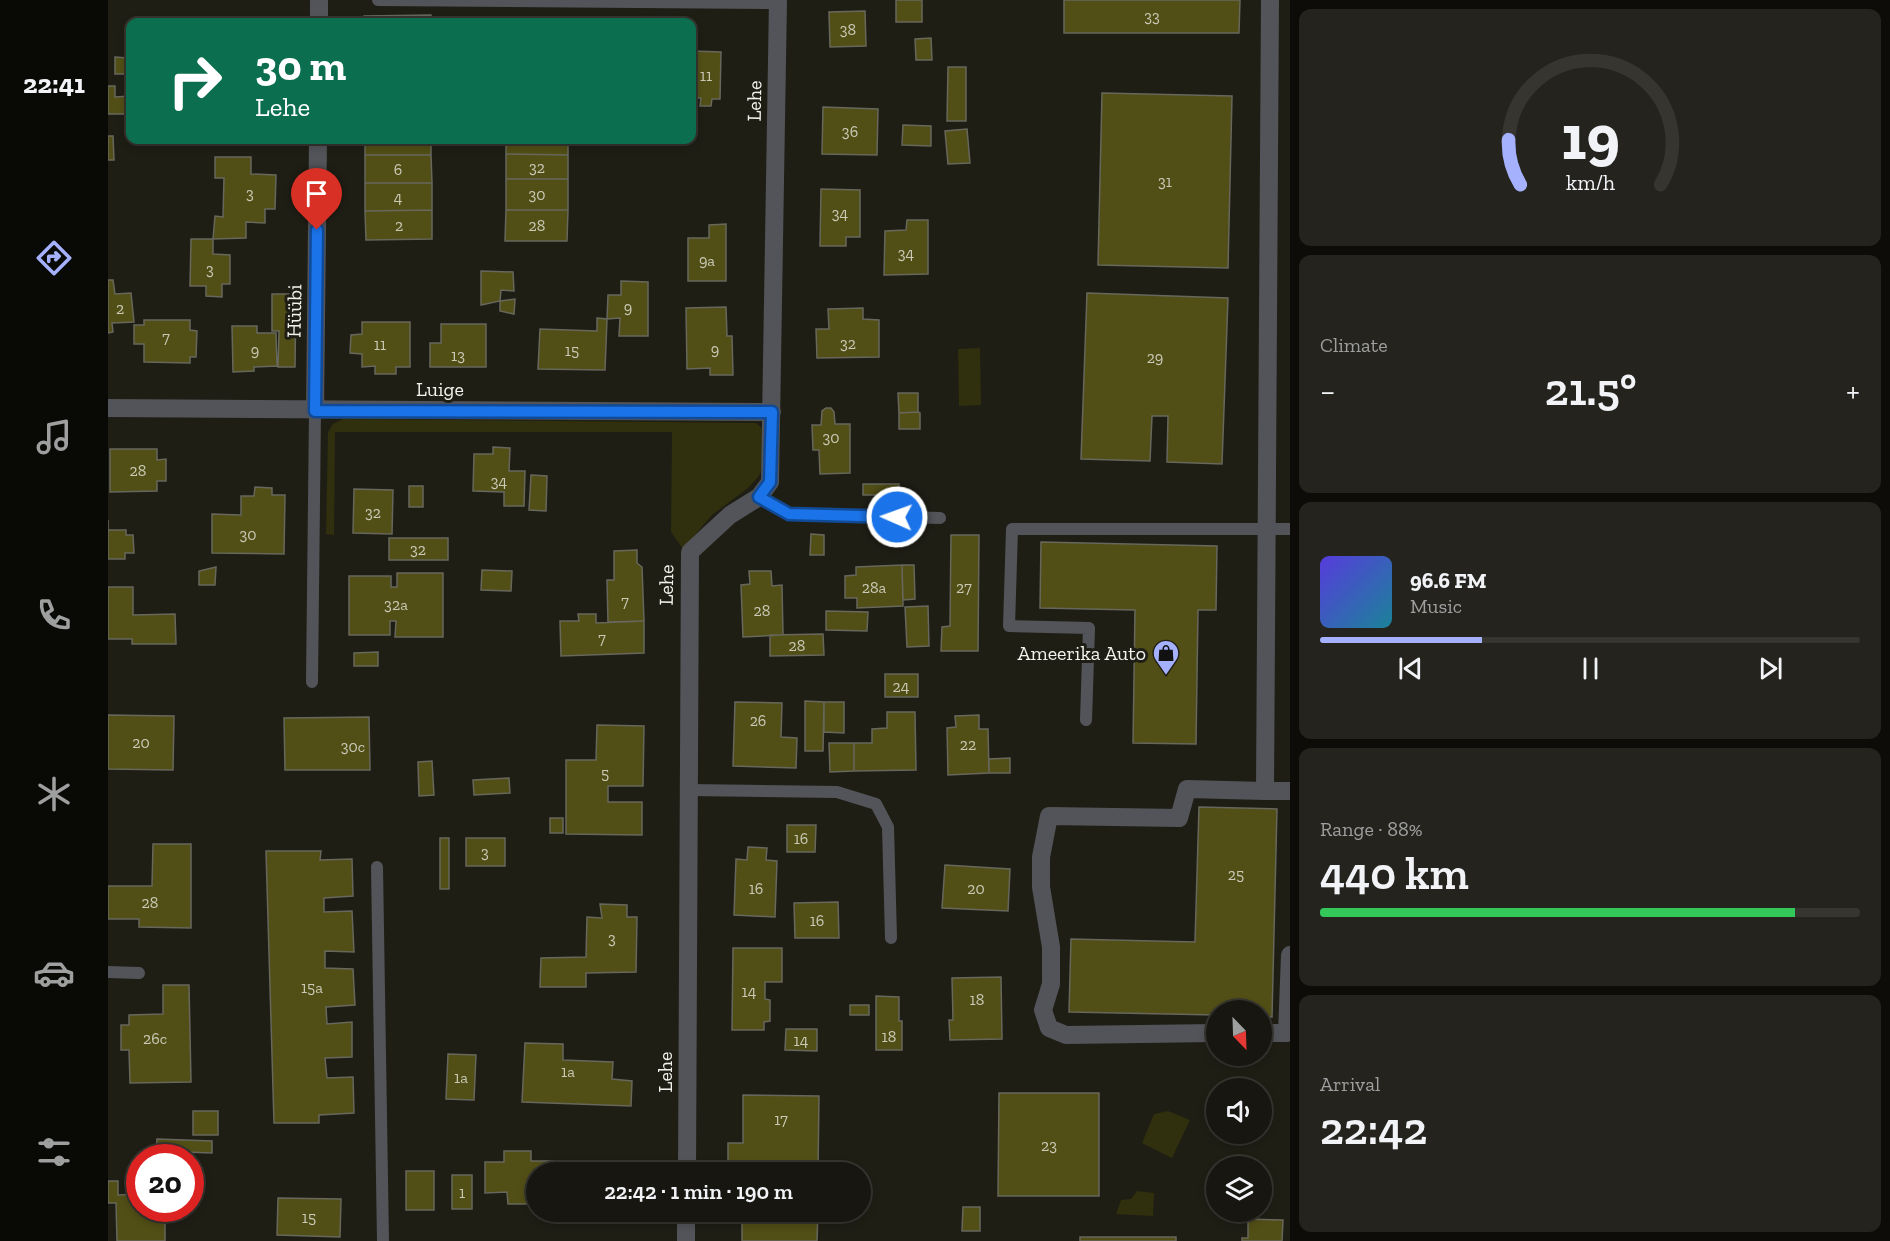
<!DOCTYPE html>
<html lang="en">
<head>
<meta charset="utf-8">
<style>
	:root { --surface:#171610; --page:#24231e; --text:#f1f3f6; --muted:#9e9f9f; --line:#363530; --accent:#a5b1fc }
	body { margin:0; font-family:"Zilla Slab",serif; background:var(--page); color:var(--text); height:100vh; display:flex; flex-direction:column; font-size:22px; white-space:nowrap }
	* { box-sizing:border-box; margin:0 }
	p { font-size:20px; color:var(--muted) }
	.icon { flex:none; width:33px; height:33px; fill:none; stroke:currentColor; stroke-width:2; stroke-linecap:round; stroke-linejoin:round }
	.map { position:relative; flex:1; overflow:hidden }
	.panel { display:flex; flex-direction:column; gap:9px; padding:9px; background:#0d0c09; width:600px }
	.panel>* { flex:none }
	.guide { position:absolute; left:18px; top:18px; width:570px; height:126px; border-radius:12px; box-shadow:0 3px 9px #0003,0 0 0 2px var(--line); background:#0b6e4f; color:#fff; overflow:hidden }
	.needle { width:39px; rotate:157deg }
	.fabs { position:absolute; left:1098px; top:1000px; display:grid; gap:12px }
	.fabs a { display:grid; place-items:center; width:66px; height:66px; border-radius:50%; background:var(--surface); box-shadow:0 3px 9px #0003,0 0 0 2px var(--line); font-size:30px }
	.speed { position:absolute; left:18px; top:1144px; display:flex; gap:12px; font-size:30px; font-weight:700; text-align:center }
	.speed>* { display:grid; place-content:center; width:78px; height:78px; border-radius:50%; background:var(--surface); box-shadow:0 3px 9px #0003,0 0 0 2px var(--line); line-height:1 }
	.speed .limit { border:9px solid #d22; background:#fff; color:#111 }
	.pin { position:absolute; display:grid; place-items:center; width:51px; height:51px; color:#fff; margin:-62px -26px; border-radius:50% 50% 50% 0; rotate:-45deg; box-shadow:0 0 6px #0007 }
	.pin .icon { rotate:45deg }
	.me { position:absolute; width:66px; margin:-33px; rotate:272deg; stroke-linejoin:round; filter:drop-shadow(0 0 4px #0008) }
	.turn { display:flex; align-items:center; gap:21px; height:126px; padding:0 30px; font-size:27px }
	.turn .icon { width:78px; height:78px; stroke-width:2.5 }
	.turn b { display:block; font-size:42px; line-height:51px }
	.big { font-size:45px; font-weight:600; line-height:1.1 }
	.panel .widget { flex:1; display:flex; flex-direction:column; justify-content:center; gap:9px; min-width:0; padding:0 21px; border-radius:12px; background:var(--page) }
	.panel .dial { align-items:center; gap:0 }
	.dial svg { height:156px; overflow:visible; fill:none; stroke:var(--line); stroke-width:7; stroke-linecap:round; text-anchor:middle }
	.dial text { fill:var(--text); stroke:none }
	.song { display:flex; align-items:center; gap:18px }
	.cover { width:72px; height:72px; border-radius:9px; background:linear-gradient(135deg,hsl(250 70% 55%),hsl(190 70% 35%)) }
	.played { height:6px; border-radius:3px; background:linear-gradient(90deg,var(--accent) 30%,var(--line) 30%) }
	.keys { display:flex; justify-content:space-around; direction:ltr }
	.heat { display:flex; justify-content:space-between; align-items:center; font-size:33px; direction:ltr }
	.charge { height:9px; border-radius:4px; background:linear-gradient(90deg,#34c759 88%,var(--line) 0) }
	.trip { position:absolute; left:418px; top:1162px; width:345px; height:60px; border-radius:30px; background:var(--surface); box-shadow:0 3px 9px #0003,0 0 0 2px var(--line); font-weight:600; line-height:60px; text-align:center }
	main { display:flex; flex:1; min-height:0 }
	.dock { display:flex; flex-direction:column; width:108px; justify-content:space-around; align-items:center; background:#090906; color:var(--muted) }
	.dock .icon { width:42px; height:42px }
	.dock .selected { color:var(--accent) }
	.dock b { font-size:27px; color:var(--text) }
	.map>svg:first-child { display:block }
	.green { fill:#302f0e }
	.building { fill:#514e16; stroke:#67675c; stroke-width:1.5 }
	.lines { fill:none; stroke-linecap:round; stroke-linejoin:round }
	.service { stroke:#535459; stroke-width:12 }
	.minor { stroke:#535459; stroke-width:18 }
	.route-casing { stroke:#114b97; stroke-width:15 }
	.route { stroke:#1a73e8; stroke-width:10 }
	.labels { text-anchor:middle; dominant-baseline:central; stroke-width:6; stroke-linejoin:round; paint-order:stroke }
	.number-label { font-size:16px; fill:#cacab7 }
	.street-label { font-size:20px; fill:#f3f3ed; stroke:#1f1e15 }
	.poi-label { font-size:20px; fill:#f3f3ed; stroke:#1f1e15; text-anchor:end }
</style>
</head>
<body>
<main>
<nav class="dock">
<b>22:41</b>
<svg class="icon selected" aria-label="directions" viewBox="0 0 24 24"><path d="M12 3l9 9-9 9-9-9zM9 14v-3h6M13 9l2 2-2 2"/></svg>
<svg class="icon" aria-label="music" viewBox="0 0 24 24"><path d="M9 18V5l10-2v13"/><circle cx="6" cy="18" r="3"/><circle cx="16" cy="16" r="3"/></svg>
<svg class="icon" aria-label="phone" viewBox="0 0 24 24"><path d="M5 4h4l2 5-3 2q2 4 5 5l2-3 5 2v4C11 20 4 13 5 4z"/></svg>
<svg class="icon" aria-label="climate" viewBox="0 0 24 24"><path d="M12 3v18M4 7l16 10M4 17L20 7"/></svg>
<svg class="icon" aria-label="car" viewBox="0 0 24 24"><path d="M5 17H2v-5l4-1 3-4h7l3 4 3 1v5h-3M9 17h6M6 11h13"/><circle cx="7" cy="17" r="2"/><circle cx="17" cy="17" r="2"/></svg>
<svg class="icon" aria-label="filters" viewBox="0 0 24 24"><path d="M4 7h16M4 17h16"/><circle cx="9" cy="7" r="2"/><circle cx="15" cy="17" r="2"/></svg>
</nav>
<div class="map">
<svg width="1182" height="1241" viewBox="0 0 1182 1241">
	<rect width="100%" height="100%" fill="#1f1e15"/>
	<path class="green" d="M872 348 873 405 851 406 850 349Z
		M235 419 648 423 656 430 655 466 651 476 640 488 604 515 575 549 563 532 564 432H227L226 535 218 534 220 432 225 424Z
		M1060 1111 1082 1120 1064 1158 1034 1143 1046 1114Z
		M1029 1191 1046 1193 1045 1216 1008 1214 1013 1200 1023 1199Z"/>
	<path class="building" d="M788 0H814V22H788Z
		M956 0H1132L1131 33H956Z
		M757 11 758 46 722 47 721 12Z
		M323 15V22H256V16Z
		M399 18 461 19V22H399Z
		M823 38 824 60H808L807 39Z
		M584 51 613 52 612 99H604L603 106H592L593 98H584Z
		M7 57 19 58V74H7Z
		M840 67H858V121H839Z
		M0 86H7V97L22 96V114H0Z
		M994 93 1124 96 1120 268 990 265Z
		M715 107 770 109 769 155 714 154Z
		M795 125 823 126V146L794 145Z
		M859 129 862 163 840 164 837 131Z
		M0 136H5L6 160H0Z
		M257 140H323V155H257Z
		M398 140H460V155L398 154Z
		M398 154 460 155V179H398Z
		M257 155H323L324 183H257Z
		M107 157H143V174L168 175 167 209H157V223L138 222V238L105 239 107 216 115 217 116 178H107Z
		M398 179H460V210H398Z
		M257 183H324V210L257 211Z
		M713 189 752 190V237H738V246H712Z
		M324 210V239L258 240 257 211Z
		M398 210H460L459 241H397Z
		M799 220H820V274L776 275 777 231 798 230Z
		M618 224V281H580V238H601V225Z
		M83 239H105V254L122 255V284H114V297L98 296V286H82Z
		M373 271 405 272 406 291 393 290 392 301 373 305Z
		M0 280H5L7 294 23 293 26 322 4 323 5 332 0 333Z
		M513 281 540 282V336H511L512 318 499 319 500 295H513Z
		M979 293 1120 298 1114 464 1059 462 1060 416H1044L1042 461 973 459Z
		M164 294H188L187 367H170L171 331H164Z
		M407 299 406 314 392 311V301Z
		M618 307 619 336H624L625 375H602V368L579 369 578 308Z
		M755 308V319L771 320V357L709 358 708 329H721L720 309Z
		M489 318 499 319 497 370 430 369 432 329 489 331Z
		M36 320H82V330L89 331 88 357H82V363L36 362V344H26V325H36Z
		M254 322H302V367H288V374H267V366L254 367V354L242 353 243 335 254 334Z
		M333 324H378V367H322V343H333Z
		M124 326H149V333H168L169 366 146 367V371L125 372Z
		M790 393H810V412L791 413Z
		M718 408H723L726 412 727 424H742V473L712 474 711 450H705L704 425H713L714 411Z
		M810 412 812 413V429H791V413Z
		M385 447 402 448 401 471H417L416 506H396V492L365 491 366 454H385Z
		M2 449H49V460L58 459V481H49V491L2 492Z
		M423 475 439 476 438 511 421 510Z
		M755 484H791V495H755Z
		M301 486H315V507H301Z
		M147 487 164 488V495H177L176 554 104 553V514L133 515V496H146Z
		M246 489 285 490 284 534 245 533Z
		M0 520V530H18V535H25L26 553H17V559H0Z
		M703 534 716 535V555H702Z
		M843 535H871L870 651H833L834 627 842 626Z
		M281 538H340V560H281Z
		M933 542 1109 546 1108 610H1090L1088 744 1025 743 1027 610 932 608Z
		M529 550V563L534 567 536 621 500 622 499 580H506V551Z
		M794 565 795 606 749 608V598H737V576L748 575V567Z
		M794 565H806L807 599 795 600Z
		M108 567 107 585H91V571Z
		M374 570 404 571 403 591 373 590Z
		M641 571H663L664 586 674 585 675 635 635 637 633 585 642 584Z
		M289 573H335V637H287L288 621H282V635H241V576H283V587H289Z
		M0 587H25V615L67 614 68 644H24V639H0Z
		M820 606 821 646 799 647 797 607Z
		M718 611 760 612 759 631 718 630Z
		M470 614H488V623L536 621V653L453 656 452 621H471Z
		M715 634 716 655 662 656V635Z
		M270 652V666H246V653Z
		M777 674H810V697H777Z
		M697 701 716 702 715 751H697Z
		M627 702 674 703 673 737 689 738 688 768 625 766Z
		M716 702H736V733L716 732Z
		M779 712H807L808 770 746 771V743H764V729L779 728Z
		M0 715 66 716 65 770 0 769Z
		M871 715V729H880L881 773 840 775 839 728 848 727 847 716Z
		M261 717 262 770H177L176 718Z
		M489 725 536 726 535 786H500V802H534V835L458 834V760H488Z
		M721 743H746V771L722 772Z
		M902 758V773H881V759Z
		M324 761 326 795 311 796 310 762Z
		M401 778 402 793 366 795 365 780Z
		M1091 807 1169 809 1164 1017H1154V1011H1108V1015L961 1012 963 939 1087 942Z
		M442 818H455V833H442Z
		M679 825H708L707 852H679Z
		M332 838H341V889H332Z
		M358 838H397V866H358Z
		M45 844H83V928L31 927V919H0V886H44Z
		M640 847 659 848 658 860 669 861 667 917 626 915 628 859 639 860Z
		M158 851H213L212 860 244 859 245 896 216 898V912L244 911 246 952 217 951V968L245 969 247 1005 218 1007 219 1024 244 1022V1057L217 1058 219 1078 245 1077 246 1113 211 1115V1123H166Z
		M837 865 902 869 900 911 834 908Z
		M730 902 731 938H687L686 903Z
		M492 904 519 905V917H529L528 972 478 973V987H432L433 958 478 957 479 917 494 918Z
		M625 948H674V982H657V999L662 1000V1021L656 1022V1030H624Z
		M893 977 894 1039 842 1040 841 1020H845L844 978Z
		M55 985H81L83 1082 22 1083 21 1050H13V1025H21V1015L55 1014Z
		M768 996 791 997V1021H794V1050H768Z
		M742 1005H761V1015H742Z
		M678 1029H709V1051L677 1050Z
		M417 1043 455 1044V1060L505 1062 504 1079 524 1081 523 1106 414 1102Z
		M340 1054 368 1055 366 1100 338 1099Z
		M891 1093H991V1196H890Z
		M635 1095 711 1096 710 1173H635V1169H620V1143H635Z
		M85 1111H110V1135H85Z
		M49 1139 104 1141V1153L48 1151Z
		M396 1151H423V1161H452V1173H429V1204H400L399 1192 377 1193V1162H396Z
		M298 1171H326V1210H298Z
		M344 1175H364V1209H344Z
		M0 1181H10V1195L32 1194V1209H46V1213L57 1212V1241H9L8 1203H0Z
		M170 1198 233 1199 232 1237 169 1235Z
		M855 1207H872V1231H854Z
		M634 1212H710L709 1241H634Z
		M1140 1219 1175 1220 1174 1241H1134V1238H1140Z
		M972 1237H1068V1241H972Z"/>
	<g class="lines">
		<path class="service" d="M270 0 670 3
			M651 497 681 514 832 518
			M204 682 207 411
			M978 720 981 628 901 626 904 529H1182
			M581 790 729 792 768 804 780 827 783 938
			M269 867 275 1241
			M0 972 31 973"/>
		<path class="minor" d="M211 22V0
			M0 408 664 412
			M207 411 210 140
			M1157 791H1182
			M1108 1033 958 1035 941 1028 935 1010 943 984V947L933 887V857L941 816 1071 818 1079 789 1157 791 1162 0
			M1154 1033H1179L1182 955
			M579 1173 582 552 622 515 651 497 662 482 670 0
			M578 1241V1212"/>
	</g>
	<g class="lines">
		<g class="route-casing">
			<path id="route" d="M209 230 207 411 664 412 662 482 651 497 681 514 789 517"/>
		</g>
		<use href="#route" class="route"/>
	</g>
	<defs>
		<g id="shop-pin" transform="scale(1.35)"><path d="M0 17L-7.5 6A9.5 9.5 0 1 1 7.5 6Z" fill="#a5b1fc" stroke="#1f1e15"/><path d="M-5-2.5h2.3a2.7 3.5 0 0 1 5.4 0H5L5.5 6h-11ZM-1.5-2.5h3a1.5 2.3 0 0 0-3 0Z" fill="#111"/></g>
	</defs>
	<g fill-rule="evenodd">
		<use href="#shop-pin" x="1058" y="653"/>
	</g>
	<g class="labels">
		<g class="number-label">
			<text x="1044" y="16">33</text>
			<text x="740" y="29">38</text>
			<text x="598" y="75">11</text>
			<text x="742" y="131">36</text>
			<text x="429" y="167">32</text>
			<text x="290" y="169">6</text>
			<text x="1057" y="181">31</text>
			<text x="142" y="193">3</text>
			<text x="429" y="194">30</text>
			<text x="290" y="197">4</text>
			<text x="732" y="213">34</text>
			<text x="291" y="225">2</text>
			<text x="429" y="225">28</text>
			<text x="798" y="253">34</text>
			<text x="599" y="260">9a</text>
			<text x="102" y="269">3</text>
			<text x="520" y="307">9</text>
			<text x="12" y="308">2</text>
			<text x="58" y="337">7</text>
			<text x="740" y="343">32</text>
			<text x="272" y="344">11</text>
			<text x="607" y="349">9</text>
			<text x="147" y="350">9</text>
			<text x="464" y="350">15</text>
			<text x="350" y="355">13</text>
			<text x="1047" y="357">29</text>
			<text x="723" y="437">30</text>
			<text x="30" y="470">28</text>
			<text x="391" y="481">34</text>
			<text x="265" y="512">32</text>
			<text x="140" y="534">30</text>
			<text x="310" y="549">32</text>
			<text x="766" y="587">28a</text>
			<text x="856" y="587">27</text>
			<text x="517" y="601">7</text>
			<text x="288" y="604">32a</text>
			<text x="654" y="610">28</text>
			<text x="494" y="638">7</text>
			<text x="689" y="645">28</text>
			<text x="793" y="686">24</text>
			<text x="650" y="720">26</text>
			<text x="33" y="742">20</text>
			<text x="860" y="744">22</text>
			<text x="245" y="746">30c</text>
			<text x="497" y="773">5</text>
			<text x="693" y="838">16</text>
			<text x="377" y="852">3</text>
			<text x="1128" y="874">25</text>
			<text x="648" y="888">16</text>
			<text x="868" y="888">20</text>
			<text x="42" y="902">28</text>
			<text x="709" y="920">16</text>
			<text x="504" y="938">3</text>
			<text x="204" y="987">15a</text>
			<text x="641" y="991">14</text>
			<text x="869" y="999">18</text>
			<text x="781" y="1036">18</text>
			<text x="47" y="1038">26c</text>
			<text x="693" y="1040">14</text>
			<text x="460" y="1071">1a</text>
			<text x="353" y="1077">1a</text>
			<text x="673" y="1119">17</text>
			<text x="941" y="1145">23</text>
			<text x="354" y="1192">1</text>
			<text x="201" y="1217">15</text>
		</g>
		<g class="street-label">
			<text transform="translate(646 101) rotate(-89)">Lehe</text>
			<text transform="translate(186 311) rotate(-89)">Hüübi</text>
			<text x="332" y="389">Luige</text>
			<text transform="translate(558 585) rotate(-89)">Lehe</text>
			<text transform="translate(557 1072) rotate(-90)">Lehe</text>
		</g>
		<g class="poi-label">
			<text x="1038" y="653">Ameerika Auto</text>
		</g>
	</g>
</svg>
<div class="fabs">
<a><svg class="needle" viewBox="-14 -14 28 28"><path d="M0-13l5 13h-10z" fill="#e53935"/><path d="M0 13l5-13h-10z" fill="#9e9f9f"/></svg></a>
<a><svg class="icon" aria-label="sound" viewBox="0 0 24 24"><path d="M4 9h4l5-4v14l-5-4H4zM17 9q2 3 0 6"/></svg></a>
<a><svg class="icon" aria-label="layers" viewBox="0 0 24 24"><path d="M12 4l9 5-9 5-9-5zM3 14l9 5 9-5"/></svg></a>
</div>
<div class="speed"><div class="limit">20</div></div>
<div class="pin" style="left:209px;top:230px;background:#d93025"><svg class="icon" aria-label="arrive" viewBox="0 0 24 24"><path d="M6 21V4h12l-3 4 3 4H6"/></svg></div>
<svg class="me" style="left:789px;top:517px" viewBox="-20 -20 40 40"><circle r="17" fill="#1a73e8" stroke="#fff" stroke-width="3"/><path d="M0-11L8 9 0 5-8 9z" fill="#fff"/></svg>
<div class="trip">22:42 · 1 min · 190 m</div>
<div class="guide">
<div class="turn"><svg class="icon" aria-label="right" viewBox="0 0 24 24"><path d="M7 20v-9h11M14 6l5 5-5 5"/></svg><div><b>30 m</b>Lehe</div></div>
</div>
</div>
<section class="panel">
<div class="widget dial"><svg viewBox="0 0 100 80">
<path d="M14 69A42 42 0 1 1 86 69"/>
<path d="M14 69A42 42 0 0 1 8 46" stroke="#a5b1fc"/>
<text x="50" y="56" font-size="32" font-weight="700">19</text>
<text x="50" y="72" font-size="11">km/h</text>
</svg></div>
<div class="widget"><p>Climate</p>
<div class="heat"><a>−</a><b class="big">21.5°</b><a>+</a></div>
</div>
<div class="widget">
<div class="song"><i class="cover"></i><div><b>96.6 FM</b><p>Music</p></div></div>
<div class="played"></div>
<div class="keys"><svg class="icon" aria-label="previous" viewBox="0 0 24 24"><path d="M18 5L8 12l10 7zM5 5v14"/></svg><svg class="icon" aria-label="pause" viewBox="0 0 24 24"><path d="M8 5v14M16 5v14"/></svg><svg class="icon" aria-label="next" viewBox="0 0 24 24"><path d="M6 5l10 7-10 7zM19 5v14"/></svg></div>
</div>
<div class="widget"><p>Range · 88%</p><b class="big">440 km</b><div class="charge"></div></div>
<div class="widget"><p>Arrival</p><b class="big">22:42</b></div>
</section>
</main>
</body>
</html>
